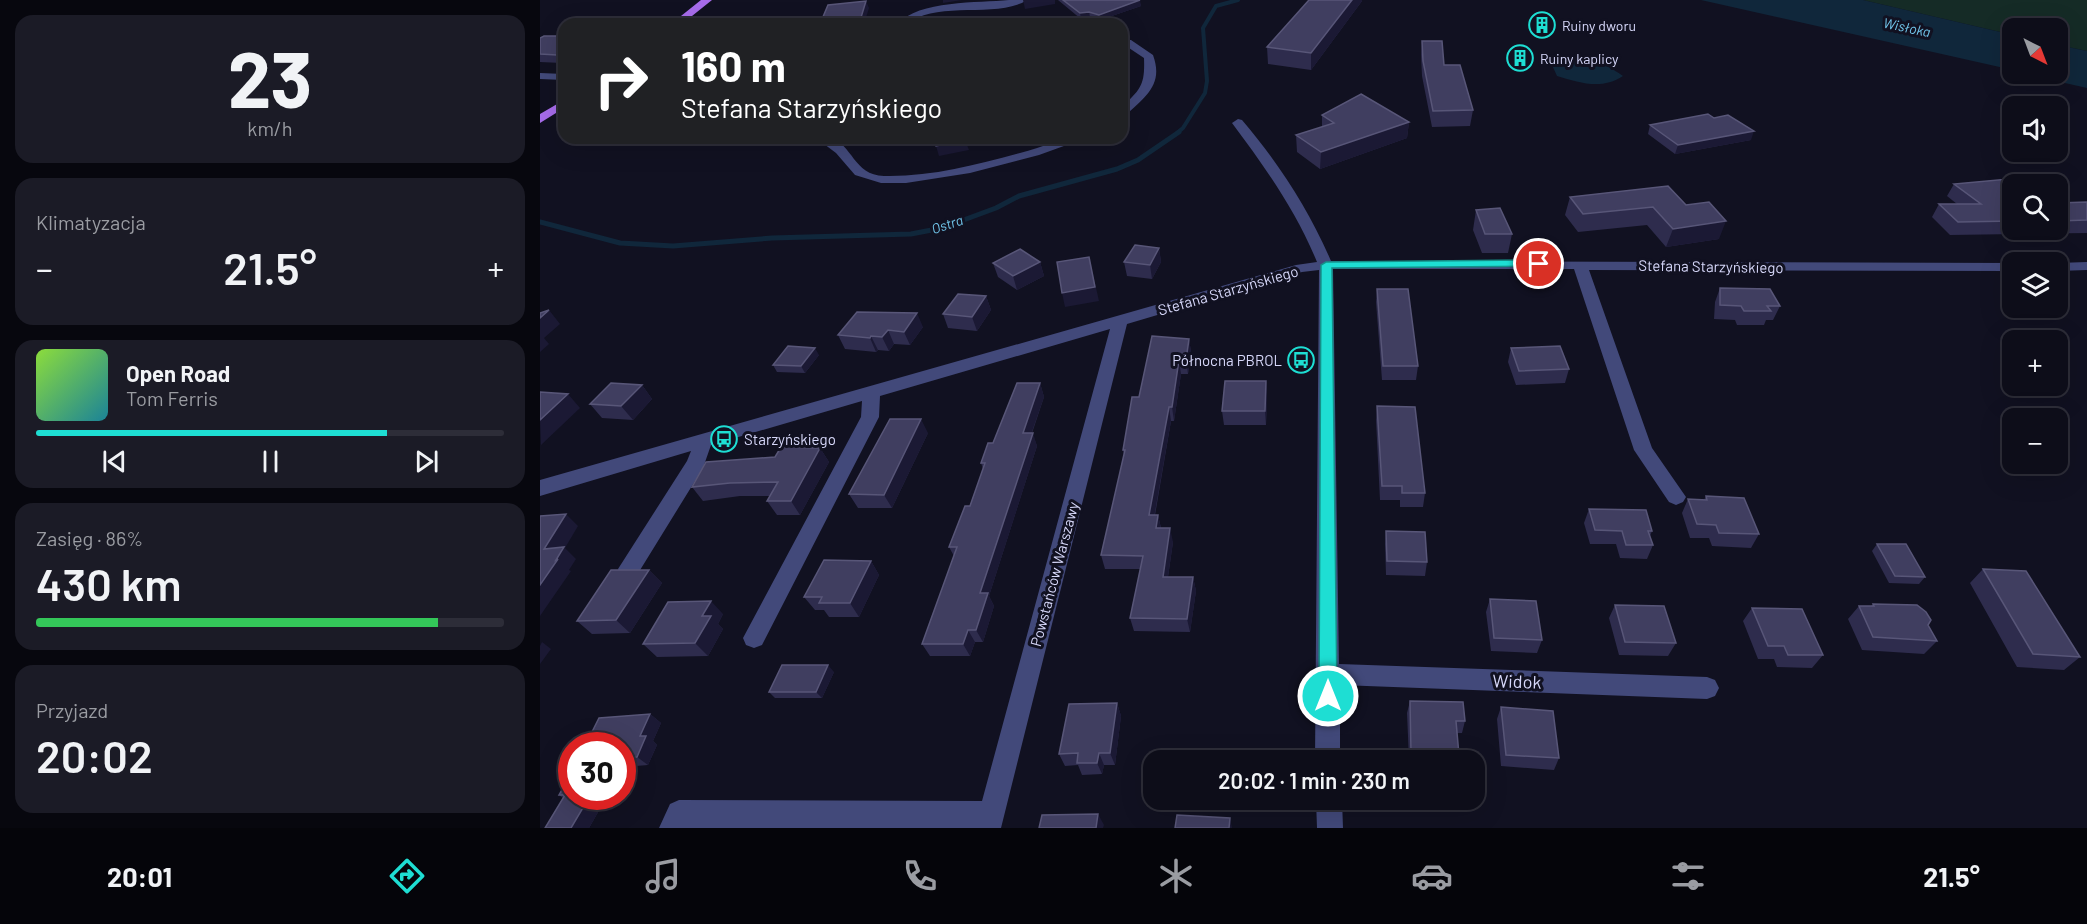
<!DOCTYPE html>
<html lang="pl">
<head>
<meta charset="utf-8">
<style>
	:root { --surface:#0d0d19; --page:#1b1b26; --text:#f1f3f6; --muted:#9a9ca2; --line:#2d2d38; --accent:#1eded3 }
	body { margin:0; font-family:Barlow,sans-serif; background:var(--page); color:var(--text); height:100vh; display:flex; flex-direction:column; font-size:22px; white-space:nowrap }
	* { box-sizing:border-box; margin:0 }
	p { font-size:20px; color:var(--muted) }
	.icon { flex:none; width:33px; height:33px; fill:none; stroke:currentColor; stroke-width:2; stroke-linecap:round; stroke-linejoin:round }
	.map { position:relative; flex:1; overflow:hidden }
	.drawer { display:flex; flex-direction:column; gap:15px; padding:15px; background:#07070e; width:540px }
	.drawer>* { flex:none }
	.guide { position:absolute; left:18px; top:18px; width:570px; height:126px; border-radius:18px; box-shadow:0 6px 24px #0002,0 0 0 2px var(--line); background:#202124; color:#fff; overflow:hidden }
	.needle { width:39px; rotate:138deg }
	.controls { position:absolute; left:1462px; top:18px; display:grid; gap:12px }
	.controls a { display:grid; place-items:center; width:66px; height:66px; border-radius:12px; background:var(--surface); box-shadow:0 6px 24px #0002,0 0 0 2px var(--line); font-size:30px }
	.speed { position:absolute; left:18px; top:732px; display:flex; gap:12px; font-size:30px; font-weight:700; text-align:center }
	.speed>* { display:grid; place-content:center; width:78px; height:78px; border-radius:50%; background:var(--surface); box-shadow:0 6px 24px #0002,0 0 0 2px var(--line); line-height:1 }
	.speed .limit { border:9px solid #d22; background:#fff; color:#111 }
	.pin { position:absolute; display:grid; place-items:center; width:51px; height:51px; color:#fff; margin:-26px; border:3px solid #fff; border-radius:50%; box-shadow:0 2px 6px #0007 }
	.me { position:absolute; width:66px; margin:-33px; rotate:0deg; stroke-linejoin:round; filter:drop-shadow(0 0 4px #0008) }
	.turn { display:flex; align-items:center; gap:21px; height:126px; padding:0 24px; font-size:27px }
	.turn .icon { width:78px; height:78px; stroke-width:2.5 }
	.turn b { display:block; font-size:42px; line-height:51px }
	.big { font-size:45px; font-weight:600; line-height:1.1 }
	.drawer .tile { flex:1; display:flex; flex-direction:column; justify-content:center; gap:9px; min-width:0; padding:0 21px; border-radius:18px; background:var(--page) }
	.drawer .dial { align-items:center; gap:0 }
	.dial b { font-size:78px; line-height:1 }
	.song { display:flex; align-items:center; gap:18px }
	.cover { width:72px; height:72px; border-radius:9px; background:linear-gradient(135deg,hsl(90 70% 55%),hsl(190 70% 35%)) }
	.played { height:6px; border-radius:3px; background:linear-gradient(90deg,var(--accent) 75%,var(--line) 75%) }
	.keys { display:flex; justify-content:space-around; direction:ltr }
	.heat { display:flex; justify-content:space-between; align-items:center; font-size:33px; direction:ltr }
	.charge { height:9px; border-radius:4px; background:linear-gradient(90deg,#34c759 86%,var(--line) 0) }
	.trip { position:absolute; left:603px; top:750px; width:342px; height:60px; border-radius:18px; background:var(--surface); box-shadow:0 6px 24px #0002,0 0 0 2px var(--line); font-weight:600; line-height:60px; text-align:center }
	.tab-bar { display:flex; height:96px; justify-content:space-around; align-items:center; background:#05050a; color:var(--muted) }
	.tab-bar .icon { width:42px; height:42px }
	.tab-bar .current { color:var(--accent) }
	.tab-bar b { font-size:27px; color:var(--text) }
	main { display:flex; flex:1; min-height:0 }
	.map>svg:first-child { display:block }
	.green { fill:#152b26 }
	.water { fill:#10273b }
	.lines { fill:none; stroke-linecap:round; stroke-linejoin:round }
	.stream-far1 { stroke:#10273b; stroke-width:4 }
	.stream { stroke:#10273b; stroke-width:5 }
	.minor { fill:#42497a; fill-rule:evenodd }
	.major { fill:#a76ceb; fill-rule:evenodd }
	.wall { fill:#2e2c4d }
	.shaded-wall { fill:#1b1934 }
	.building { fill:#403e60; stroke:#585678; stroke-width:1.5 }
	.route { fill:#1eded3; stroke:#149089; stroke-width:1.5 }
	.labels { text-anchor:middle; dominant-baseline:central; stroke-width:6; stroke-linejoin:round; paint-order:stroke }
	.far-poi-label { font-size:14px; fill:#d7d8fa; stroke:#111121; text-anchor:start }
	.far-water-label { font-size:14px; font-style:italic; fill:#72c7ec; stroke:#111121 }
	.street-label { font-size:15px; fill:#d7d8fa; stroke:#111121 }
	.poi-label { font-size:15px; fill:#d7d8fa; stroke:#111121; text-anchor:end }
	.near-street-label { font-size:18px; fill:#d7d8fa; stroke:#111121 }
</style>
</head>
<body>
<main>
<section class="drawer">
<div class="tile dial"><b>23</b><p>km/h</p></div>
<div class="tile"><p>Klimatyzacja</p>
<div class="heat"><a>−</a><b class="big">21.5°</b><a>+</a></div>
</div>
<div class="tile">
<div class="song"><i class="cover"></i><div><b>Open Road</b><p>Tom Ferris</p></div></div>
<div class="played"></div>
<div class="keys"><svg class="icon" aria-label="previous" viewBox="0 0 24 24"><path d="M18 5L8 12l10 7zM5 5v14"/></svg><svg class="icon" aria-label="pause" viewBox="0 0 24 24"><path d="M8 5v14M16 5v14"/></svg><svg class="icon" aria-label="next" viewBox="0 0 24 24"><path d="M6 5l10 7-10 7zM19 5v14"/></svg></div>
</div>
<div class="tile"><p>Zasięg · 86%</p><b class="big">430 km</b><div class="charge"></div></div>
<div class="tile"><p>Przyjazd</p><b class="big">20:02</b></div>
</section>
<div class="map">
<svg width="1547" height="828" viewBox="0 0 1547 828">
	<rect width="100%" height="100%" fill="#111121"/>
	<path class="green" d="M1323 0H1547V51L1518 45V28H1473V35Z"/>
	<path class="water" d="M1161 0H1323L1473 35V70Z
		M1518 45 1547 51V88L1485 74H1518Z
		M1024 59C1049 59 1062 61 1083 76 1062 90 1040 83 1017 76L1012 65Z"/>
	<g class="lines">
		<path class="stream-far1" d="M637 133 643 128 665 93 667 81 663 28 676 6 698 0"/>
		<path class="stream" d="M0 222 80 243 133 246 232 238 371 234 402 228 456 208 479 196 577 169 598 160 639 132"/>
		<path class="minor" d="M469 0H487C459 19 393 0 368 24H358C378 0 439 3 469 0Z
			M583 40H591L613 55C624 85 605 97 586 115L582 116V107C601 89 605 85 604 58L583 44Z
			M0 73 24 74V80L0 79Z
			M698 119 702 120C738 162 769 210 791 261L1473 263V271L1049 270 1112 448 1146 497 1143 502 1136 505 1129 502 1094 450 1034 269H793L799 664 1167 677 1175 680 1179 688 1175 696 1167 699 800 685V760H775L779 270 762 272 587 324 461 828H119L130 804 139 800 442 801 570 329 340 396 339 417 222 645 214 648 206 645 203 638 321 417 322 401 171 445 163 468 97 575 89 578 81 575 78 569 147 461 151 451 0 496V480L756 265 777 262C756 211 725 167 692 123Z
			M276 138C280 138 286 137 290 138 313 144 313 175 344 176 390 177 436 165 480 153 502 147 523 138 546 138L499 155 430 173 366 183H341L315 175 296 153Z
			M1547 262V270L1518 271V263Z
			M776 800H802L803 828H777Z"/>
		<path class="major" d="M161 0H172L142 24H131Z
			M24 100V108L0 123V114Z"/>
	</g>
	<path class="wall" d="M518 0H599L601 6 560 20 550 17 541 19Z
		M769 0H822V1L771 70 728 64 727 47Z
		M24 36V61L22 63 0 62V38Z
		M882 41 904 65 933 110 930 126 892 127 882 76 881 55Z
		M782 115 869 122 867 138 780 169 757 152 756 135 782 127Z
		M1110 125 1211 140 1135 154 1108 134Z
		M1414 184H1473V230H1518V203L1547 202V233L1410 235 1392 217 1399 204H1417L1407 196Z
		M1030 197 1146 205 1179 239 1126 247 1107 225 1038 232 1025 215Z
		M936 210 972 234 968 253H942L933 230Z
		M619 248 621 262 612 279 587 276 584 262Z
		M500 262 504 276 477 290 458 277 453 263Z
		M1180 288 1240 306 1233 320H1226L1224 325H1197L1195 320 1174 319 1175 302Z
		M837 289 878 366 876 380H842L836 302Z
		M446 296 451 310 437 331 408 328 403 314Z
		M383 327 370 345 354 344 349 351 338 350 336 352 305 349 298 335Z
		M649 339 651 352 648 374H641L634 421H631L615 515H618L621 528 633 542 628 577H653L656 591 650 632 594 631 590 618 600 569H565L561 555 584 455 583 450 599 397Z
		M971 348 1029 369 1025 383 976 385 968 362Z
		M279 355 265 373 237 372 233 365Z
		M726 381 727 395 726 425H684L682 411Z
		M500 383 504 397 492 433 497 446 449 596 454 606 443 642H435L430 656H390L382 644 414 556 409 547 430 506 443 469 441 463 453 443Z
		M102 385 112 399 93 420 62 418 50 404Z
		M837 406 885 493 883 507H860V500H840L836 420Z
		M388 433 352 508H318L309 494Z
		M280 448 289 462 260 515H237L227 501 230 496H200L163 501 152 487 235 457Z
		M1166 496 1219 534 1211 548 1172 546 1169 538H1150L1142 513 1148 499 1164 500Z
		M1049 509 1112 531 1110 536 1113 545 1107 559 1080 558 1076 544H1050L1044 523Z
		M846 531 887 562 885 576 846 575 845 544Z
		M1337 544 1385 577 1379 584 1349 583 1332 551Z
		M331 561 339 575 319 617H289L284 610H275L264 597Z
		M1443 569 1540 657 1524 670 1477 667 1430 583Z
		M109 570 122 583 90 633 52 634 37 621Z
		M950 599 1002 640 997 653 951 651 946 612Z
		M1333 604 1388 625 1397 641 1384 654 1322 650 1308 619 1319 606H1331Z
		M1075 605 1136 643 1128 656 1079 655 1069 618Z
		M1212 608 1283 655 1272 668 1237 667 1234 659H1218L1203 621Z
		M183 614 178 624 183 629 168 656 117 657 103 644Z
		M294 672 282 698H235L229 692Z
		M870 701 925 721 922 733H917L919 755 918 760H869L867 713Z
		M577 703 581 716 575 765H564L562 774 542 775 538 765 525 766 519 754Z
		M961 707 1019 758 1014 770 961 766 957 719Z
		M110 714 121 723 113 741 117 745 108 765 96 766 82 795 59 718Z
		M32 772V796H82L80 799 65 800 49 828H5L23 798 19 795Z"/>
	<path class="shaded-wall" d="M403 0H422L403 3Z
		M483 0H515V4L485 9Z
		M600 0 601 6 560 20 559 15Z
		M812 0H822V1L771 70V53Z
		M326 1 329 8 324 24H319Z
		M549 12 550 17 541 19 540 13Z
		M24 50V61L22 63 17 55Z
		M869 122 867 138 780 169 781 152Z
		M1214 131 1211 140 1135 154 1138 145Z
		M332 138H355V140L334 143Z
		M425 140 429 150 399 156 396 146Z
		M1186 221 1179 239 1126 247 1133 229Z
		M619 248 621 262 612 279 610 265Z
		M549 257 559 301 525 307 522 293Z
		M500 262 504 276 477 290 473 276Z
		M446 296 451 310 437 331 432 317Z
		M9 310 20 324 4 338 9 344 0 352V318Z
		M377 313 383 327 370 345 364 332Z
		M348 330 354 344 349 351 342 337Z
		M331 336 338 350 336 352 330 338Z
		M649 339 651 352 648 374 646 360Z
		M275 348 279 355 265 373 261 366Z
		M639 360 641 374 634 421 632 407Z
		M726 381 727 395 726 425 725 411Z
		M500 383 504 397 487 446 483 433Z
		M102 385 112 399 93 420 81 406Z
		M28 394 40 408 1 445 0 420Z
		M629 407 631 421 612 529 609 515Z
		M381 419 388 433 352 508 344 495Z
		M493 433 497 446 449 596 454 606 443 642 436 630 440 593Z
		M280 448 289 462 260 515 251 501Z
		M26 514 38 526 25 548 36 559 29 570 31 571 0 616V585L4 549Z
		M618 515 621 529 616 528Z
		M630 528 633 542 626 590 623 577Z
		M331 561 339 575 319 617 310 603Z
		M109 570 122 583 90 633 76 620Z
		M653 577 656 591 650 632 647 619Z
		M171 601 183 614 178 624 183 629 168 656 155 643 162 616Z
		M428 630 435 642 430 656 423 644Z
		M2 642 11 649 0 664V646Z
		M288 665 294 672 282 698 276 692Z
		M577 703 581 716 575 765 570 753Z
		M110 714 121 723 113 741 117 745 108 765 97 757 100 736Z
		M559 753 564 765 562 774 557 763Z
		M85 758 96 766 82 795V763Z
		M50 796H59L65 800 49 828H31Z
		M558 814 564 825 563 828H556Z
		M690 818 692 828H689Z"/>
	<path class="building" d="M523 0H600L559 15 549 12 540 13Z
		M769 0H812L771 53 727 47Z
		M326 1 319 24H280L288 5Z
		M4 36H24V50L17 55 0 54V38Z
		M882 41H902L904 65H920L933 110 893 111 883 61Z
		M821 94 869 122 781 152 756 135 794 123 782 115Z
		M1168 114 1174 118 1188 115 1214 131 1138 145 1110 125Z
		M393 138H424L425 140 396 146Z
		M1480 178 1490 184H1473V221L1418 222 1399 204H1441L1414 184Z
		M1128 186 1146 205 1169 202 1186 221 1133 229 1113 207 1043 214 1030 197Z
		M1547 202V220L1518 221V203Z
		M960 208 972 234H945L936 210Z
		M595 245 619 248 610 265 584 262Z
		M480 249 500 262 473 276 453 263Z
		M549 257 555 287 522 293 517 262Z
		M1180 288 1230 289 1240 306H1227L1231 311H1204L1201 306 1180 305Z
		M837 289H868L878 366H843Z
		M418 294 446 296 432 317 403 314Z
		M9 310 0 318V313Z
		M317 312 377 313 364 332 348 330 342 337 331 336 330 338 298 335Z
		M612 336 649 339 646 360H639L632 407H629L609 515H618L616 528H630L623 577H653L647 619 590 618 603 556 561 555 585 450H583L592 397H599Z
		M248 346 275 348 261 366 233 365Z
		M1020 346 1029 369 979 371 971 348Z
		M685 381H726L725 411H682Z
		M71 383 102 385 81 406 50 404Z
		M477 383H500L483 433H493L440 593H448L436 630H428L423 644H382L417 547H409L425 506H430L445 463H441L448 443H453Z
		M0 392 28 394 0 420Z
		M837 406 875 407 885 493H862V486H842Z
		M350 419H381L344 495 309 494Z
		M241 447 280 448 251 501H227L238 482 190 483 152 487 166 462 235 457Z
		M1166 496 1204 498 1219 534 1179 533 1176 525 1157 524 1148 499 1167 500Z
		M1049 509 1106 510 1112 531H1108L1113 545H1086L1082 531 1055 530Z
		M26 514 4 549 24 547 16 560 18 559 0 585V516Z
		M846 531 885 532 887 562 847 561Z
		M1337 544H1366L1385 577 1355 576Z
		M284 560 331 561 310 603H279L282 597H264Z
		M1443 569 1486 571 1540 657 1493 654Z
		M71 570H109L76 620 37 621Z
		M950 599 996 601 1002 640 954 638Z
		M171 601 162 616H171L155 643 103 644 128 602Z
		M1333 604 1377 605 1386 612 1391 620 1388 625 1397 641 1333 637 1319 606H1334Z
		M1075 605 1124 606 1136 643 1085 642Z
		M1212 608 1262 609 1283 655H1248L1244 646H1228Z
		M242 665H288L276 692H229Z
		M870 701 923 702 925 721H916L919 755 871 753Z
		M577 703 570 753H559L557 763H537L538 753 519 754 529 704Z
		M961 707 1013 711 1019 758 966 755Z
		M110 714 100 736H106L97 757 85 758 82 763V746H45L59 718Z
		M32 772V796H50L31 828H5L25 795H19Z
		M558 814 556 828H499L502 815Z
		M637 815 690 818 689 828H635Z"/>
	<path class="route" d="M999 260 1003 261V266L792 268 797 696 795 702 788 704 782 702 779 696 781 265 786 262Z"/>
	<defs>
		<g id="building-ring" transform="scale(1.35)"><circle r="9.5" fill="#111121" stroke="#1eded3" stroke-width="1.5"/><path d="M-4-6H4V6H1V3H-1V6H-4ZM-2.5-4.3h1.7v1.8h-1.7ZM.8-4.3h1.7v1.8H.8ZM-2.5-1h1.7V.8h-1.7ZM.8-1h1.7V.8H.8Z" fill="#1eded3"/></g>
		<g id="bus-ring" transform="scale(1.35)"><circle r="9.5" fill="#111121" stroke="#1eded3" stroke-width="1.5"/><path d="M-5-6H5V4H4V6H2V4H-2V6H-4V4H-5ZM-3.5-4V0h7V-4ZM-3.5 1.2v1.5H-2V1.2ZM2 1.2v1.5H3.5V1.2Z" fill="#1eded3"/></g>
	</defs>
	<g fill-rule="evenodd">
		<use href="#building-ring" x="1002" y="25"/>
		<use href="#building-ring" x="980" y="58"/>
		<use href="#bus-ring" x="761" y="360"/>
		<use href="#bus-ring" x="184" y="439"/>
	</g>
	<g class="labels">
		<g class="far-poi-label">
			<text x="1022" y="25">Ruiny dworu</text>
			<text x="1000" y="58">Ruiny kaplicy</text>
		</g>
		<g class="far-water-label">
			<text transform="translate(1367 27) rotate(12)">Wisłoka</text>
			<text transform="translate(407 224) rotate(-18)">Ostra</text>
		</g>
		<g class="street-label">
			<text transform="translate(1171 266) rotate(1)">Stefana Starzyńskiego</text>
			<text transform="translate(688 290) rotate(-16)">Stefana Starzyńskiego</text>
			<text transform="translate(514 574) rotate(-75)">Powstańców Warszawy</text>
		</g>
		<g class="poi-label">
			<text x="742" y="360">Północna PBROL</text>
			<text x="204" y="439" text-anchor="start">Starzyńskiego</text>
		</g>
		<g class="near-street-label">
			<text transform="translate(977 681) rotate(2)">Widok</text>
		</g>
	</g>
</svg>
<div class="controls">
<a><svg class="needle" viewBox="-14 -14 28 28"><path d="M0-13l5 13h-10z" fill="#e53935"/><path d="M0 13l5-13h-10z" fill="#9a9ca2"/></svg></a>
<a><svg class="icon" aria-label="sound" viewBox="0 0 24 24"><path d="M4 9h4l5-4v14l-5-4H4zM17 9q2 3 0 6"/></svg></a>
<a><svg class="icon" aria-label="search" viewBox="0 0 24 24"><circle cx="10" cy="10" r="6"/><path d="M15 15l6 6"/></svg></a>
<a><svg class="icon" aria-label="layers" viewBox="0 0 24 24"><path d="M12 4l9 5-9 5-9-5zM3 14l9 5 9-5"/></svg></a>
<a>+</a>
<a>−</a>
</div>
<div class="speed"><div class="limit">30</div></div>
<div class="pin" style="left:999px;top:264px;background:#d93025"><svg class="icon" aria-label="arrive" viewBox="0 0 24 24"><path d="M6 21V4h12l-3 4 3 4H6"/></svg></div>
<svg class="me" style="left:788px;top:696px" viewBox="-20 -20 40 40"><circle r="17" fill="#1eded3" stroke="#fff" stroke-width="3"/><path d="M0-11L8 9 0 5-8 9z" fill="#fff"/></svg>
<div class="trip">20:02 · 1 min · 230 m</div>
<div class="guide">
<div class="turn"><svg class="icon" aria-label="right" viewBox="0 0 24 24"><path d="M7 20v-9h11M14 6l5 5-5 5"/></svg><div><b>160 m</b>Stefana Starzyńskiego</div></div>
</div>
</div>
</main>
<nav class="tab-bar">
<b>20:01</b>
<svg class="icon current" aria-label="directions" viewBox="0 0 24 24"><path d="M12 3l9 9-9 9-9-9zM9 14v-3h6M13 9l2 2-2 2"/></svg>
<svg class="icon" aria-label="music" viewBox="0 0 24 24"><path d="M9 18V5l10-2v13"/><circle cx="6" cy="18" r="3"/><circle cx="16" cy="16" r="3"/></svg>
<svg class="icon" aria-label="phone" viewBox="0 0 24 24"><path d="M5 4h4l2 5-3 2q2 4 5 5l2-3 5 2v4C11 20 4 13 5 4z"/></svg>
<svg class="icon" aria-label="climate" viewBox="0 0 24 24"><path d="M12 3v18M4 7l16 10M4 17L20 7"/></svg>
<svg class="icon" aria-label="car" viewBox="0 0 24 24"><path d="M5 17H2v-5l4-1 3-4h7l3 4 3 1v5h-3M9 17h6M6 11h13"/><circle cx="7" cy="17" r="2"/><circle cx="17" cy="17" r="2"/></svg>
<svg class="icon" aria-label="filters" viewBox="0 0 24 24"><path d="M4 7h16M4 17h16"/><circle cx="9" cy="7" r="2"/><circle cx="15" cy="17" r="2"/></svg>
<b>21.5°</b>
</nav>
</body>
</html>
